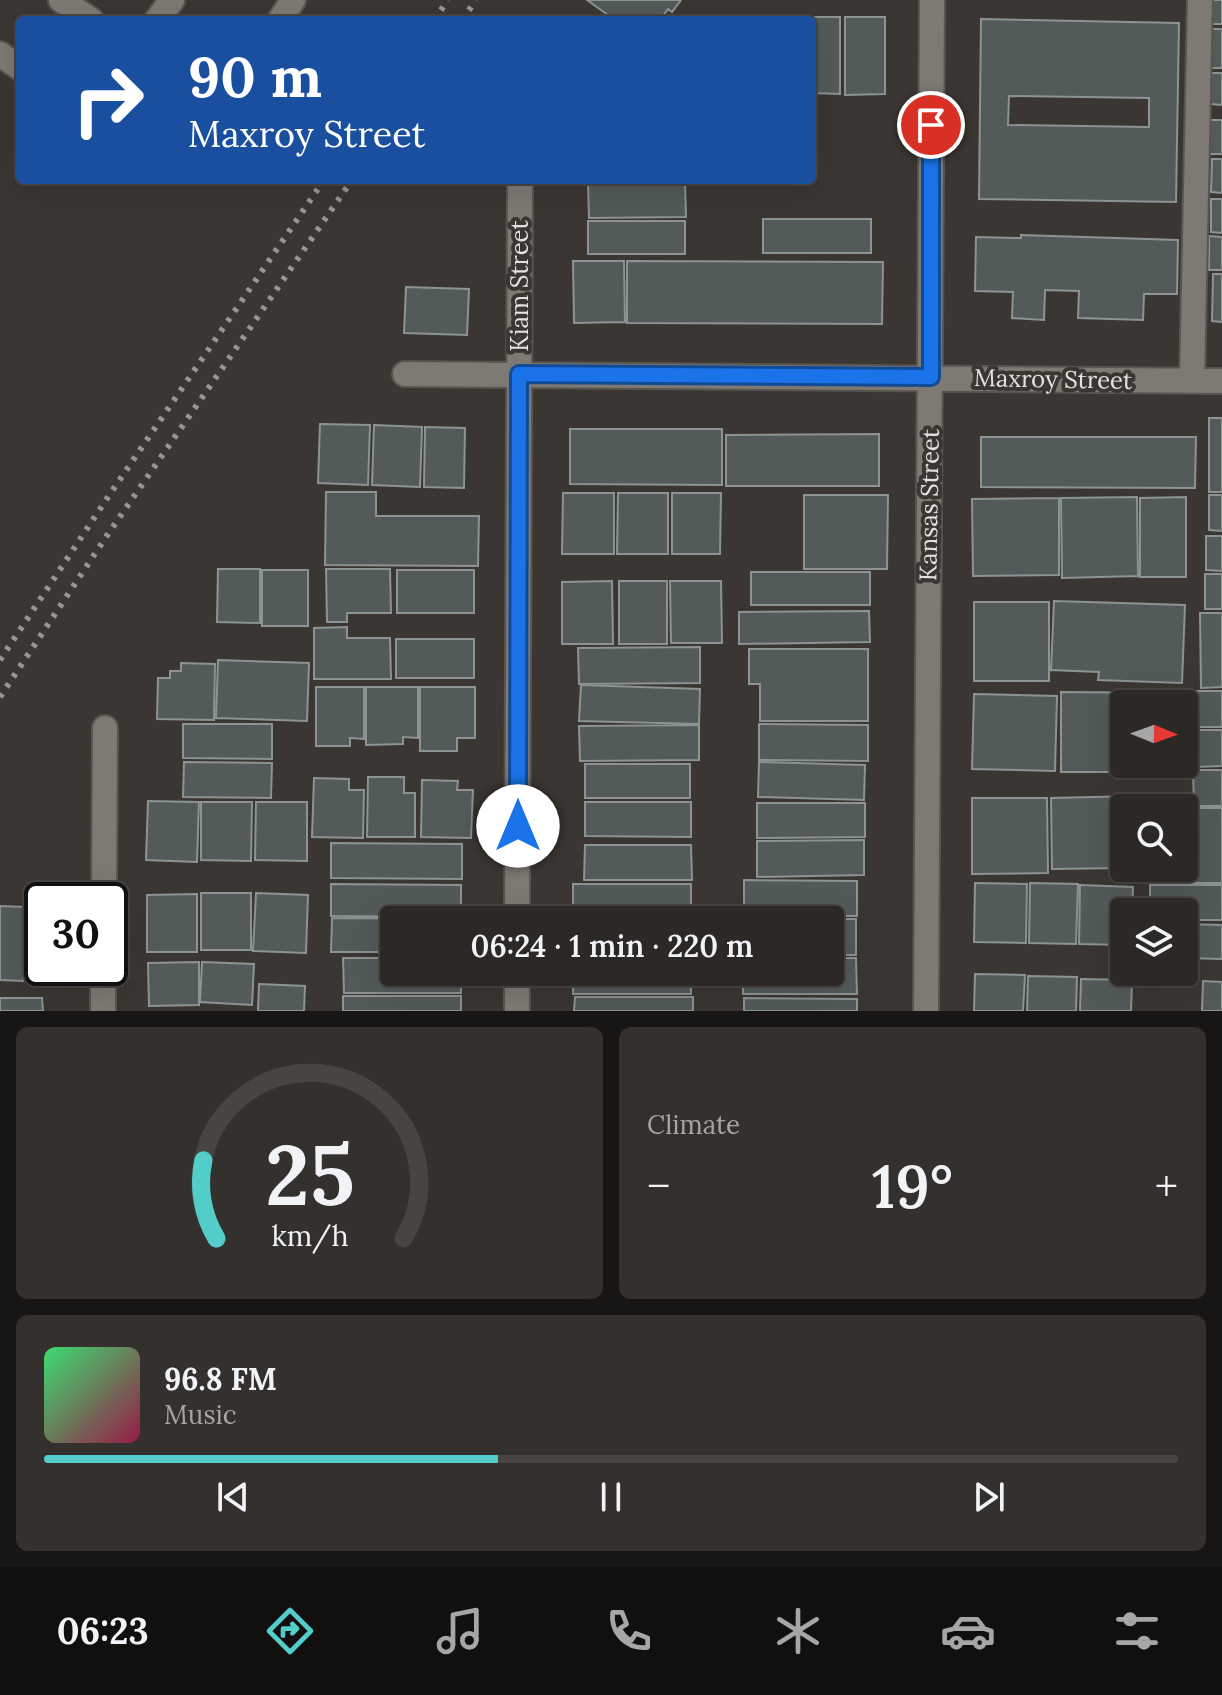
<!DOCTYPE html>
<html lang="en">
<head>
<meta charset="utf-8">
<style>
	:root { --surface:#2c2825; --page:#34302d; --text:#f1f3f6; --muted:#a6a6a7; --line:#484442; --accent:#53cdca }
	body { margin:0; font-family:Lora,serif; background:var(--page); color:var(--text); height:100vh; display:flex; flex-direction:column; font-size:30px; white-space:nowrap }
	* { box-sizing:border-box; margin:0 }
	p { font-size:26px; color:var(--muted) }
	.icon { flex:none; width:44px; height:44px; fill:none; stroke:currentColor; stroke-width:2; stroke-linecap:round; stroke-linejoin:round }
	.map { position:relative; height:1011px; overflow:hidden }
	.panel { display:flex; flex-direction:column; gap:16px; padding:16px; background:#181614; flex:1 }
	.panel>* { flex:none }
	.top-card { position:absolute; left:16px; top:16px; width:800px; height:168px; border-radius:8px; box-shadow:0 8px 32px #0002,0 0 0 2px var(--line); background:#1a4fa0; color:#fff; overflow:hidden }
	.needle { width:52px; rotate:91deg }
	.fabs { position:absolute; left:1110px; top:690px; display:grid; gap:16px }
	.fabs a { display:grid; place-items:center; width:88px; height:88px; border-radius:8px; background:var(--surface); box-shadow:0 8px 32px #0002,0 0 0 2px var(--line); font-size:40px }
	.speed { position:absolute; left:24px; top:882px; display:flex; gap:16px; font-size:40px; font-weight:700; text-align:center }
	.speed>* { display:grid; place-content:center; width:104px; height:104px; border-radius:50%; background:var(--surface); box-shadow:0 8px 32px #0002,0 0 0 2px var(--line); line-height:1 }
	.speed .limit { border:4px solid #111; border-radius:12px; background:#fff; color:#111 }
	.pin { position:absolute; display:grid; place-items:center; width:68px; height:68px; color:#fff; margin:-34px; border:4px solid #fff; border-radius:50%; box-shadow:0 2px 8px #0007 }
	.me { position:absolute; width:88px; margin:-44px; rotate:0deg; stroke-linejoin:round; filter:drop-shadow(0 0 6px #0008) }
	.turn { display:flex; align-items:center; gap:28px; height:168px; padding:0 40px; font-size:36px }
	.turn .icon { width:104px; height:104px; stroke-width:2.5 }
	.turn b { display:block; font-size:56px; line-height:68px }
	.big { font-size:60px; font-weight:600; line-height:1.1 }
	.panel .tile { flex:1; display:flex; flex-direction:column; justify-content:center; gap:12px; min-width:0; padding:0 28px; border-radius:12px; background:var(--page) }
	.panel .dial { align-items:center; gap:0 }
	.dial svg { height:208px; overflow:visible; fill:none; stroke:var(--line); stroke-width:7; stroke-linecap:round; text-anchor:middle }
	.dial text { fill:var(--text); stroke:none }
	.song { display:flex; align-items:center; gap:24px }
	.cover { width:96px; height:96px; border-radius:12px; background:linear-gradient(135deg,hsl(140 70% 55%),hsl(340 70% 35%)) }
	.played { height:8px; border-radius:4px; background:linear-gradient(90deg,var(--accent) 40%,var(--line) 40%) }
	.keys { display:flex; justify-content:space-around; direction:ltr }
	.heat { display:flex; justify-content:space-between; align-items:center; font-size:44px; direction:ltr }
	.panel .tiles { flex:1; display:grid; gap:16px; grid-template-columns:1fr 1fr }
	.tile:last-child { grid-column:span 2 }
	.trip { position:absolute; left:380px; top:906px; width:464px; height:80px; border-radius:8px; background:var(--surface); box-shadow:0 8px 32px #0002,0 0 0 2px var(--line); font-weight:600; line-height:80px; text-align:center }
	.dock { display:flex; height:128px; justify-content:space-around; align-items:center; background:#12100f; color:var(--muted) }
	.dock .icon { width:56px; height:56px }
	.dock .on { color:var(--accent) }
	.dock b { font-size:36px; color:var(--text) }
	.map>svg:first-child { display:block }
	.building { fill:#525b5a; stroke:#8b9493; stroke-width:2; fill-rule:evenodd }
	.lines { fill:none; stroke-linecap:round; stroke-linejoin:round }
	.minor-casing { stroke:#585550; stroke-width:28 }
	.minor { stroke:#7e7973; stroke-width:24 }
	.rail { stroke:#999592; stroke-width:6; stroke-dasharray:4 8; stroke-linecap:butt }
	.route-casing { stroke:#114b97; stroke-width:20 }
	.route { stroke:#1a73e8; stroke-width:14 }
	.labels { text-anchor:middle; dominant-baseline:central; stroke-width:8; stroke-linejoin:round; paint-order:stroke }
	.street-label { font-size:24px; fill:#e4e1de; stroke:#3b3631 }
</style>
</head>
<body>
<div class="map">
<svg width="1222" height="1011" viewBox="0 0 1222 1011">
	<rect width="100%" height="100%" fill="#3b3631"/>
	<path class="building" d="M587 0H681L672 12 668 9 660 20H615Z
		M1213 0H1222V24H1212Z
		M719 17H798V20H719Z
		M803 17H840V94L812 93V20H803Z
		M845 17H885V94L845 95Z
		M981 19 1179 23 1176 202 979 199ZM1009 96 1149 98V127L1008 125Z
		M1211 29H1222V68H1211Z
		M1210 73H1222V105L1210 104Z
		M1209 120H1222V154H1209Z
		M1212 159H1222V193L1211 192Z
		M685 181 686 217 589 218 588 183Z
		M1211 199H1222V233L1211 232Z
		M763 219H871V253H763Z
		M588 221H685V254H588Z
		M1021 235 1178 240 1177 294H1144L1143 320 1078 318 1079 291 1045 290 1044 320 1012 318 1013 292 975 291 976 237 1021 238Z
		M1209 236 1222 237V270H1209Z
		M573 261H624L625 322 574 323Z
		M627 261 883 262 882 324 627 323Z
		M1213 274H1222V322L1212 321Z
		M406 287 469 289 467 335 404 333Z
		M1209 418H1222V492H1209Z
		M320 424 370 425 368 485 318 483Z
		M374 425 422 427 420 487 372 485Z
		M425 427 465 428 464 488 424 487Z
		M570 429H722V485L570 484Z
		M879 434V486H726V435Z
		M981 437H1196L1195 488 981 487Z
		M326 492H376V516H479L478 566 325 565Z
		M563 493H614V554H562Z
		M618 493H668V554H617Z
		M672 493H721L720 554H672Z
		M804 495H888L887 569H804Z
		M1209 495H1222V531L1209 530Z
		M1137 497 1138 576 1062 578 1061 498Z
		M1186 497V577H1140V498Z
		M1059 498V575L973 576 972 499Z
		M1206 536H1222V571L1206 570Z
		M218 569H260V623L217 622Z
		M326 569H390L391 613H347V622H327Z
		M262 570H308V626H262Z
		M397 570H474V613H397Z
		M751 572H870V605H751Z
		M1205 574H1222V609H1205Z
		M612 581 613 644H562V582Z
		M619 581H667V644H619Z
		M670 581H721L722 643H671Z
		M1054 601 1185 605 1182 683 1098 680 1099 672 1051 670Z
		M974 602H1049V681H974Z
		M869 611 870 642 739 644V612Z
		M1200 613H1222V687L1201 688Z
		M347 627V638H390L391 679H314V628Z
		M396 639H474V678H396Z
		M700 647V683L579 684 578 648Z
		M749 649H868V721H760V684H749Z
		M218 660 309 663 307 721 216 718Z
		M181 663 215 664 214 720 157 719 158 678H170V671H181Z
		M581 685 700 689 699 724 579 721Z
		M316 687H364V739L350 738V746H316Z
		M366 687H418V738L403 737V744L366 745Z
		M420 687H475V738H457V751H420Z
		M1197 691H1222V727H1198Z
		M1061 692 1185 693V772H1061ZM1124 704H1184V764H1124Z
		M974 694 1057 696 1055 771 972 769Z
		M183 724H272V759L183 758Z
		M759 724 868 725V761L759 760Z
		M699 725V760L580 761 579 726Z
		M1196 730H1222V766L1196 767Z
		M184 762 272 763 271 798 183 797Z
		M759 762 865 765 864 800 758 797Z
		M585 764H690V798H585Z
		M1193 770H1222V806H1194Z
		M368 777H404V793H415V837H367Z
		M314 778 349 779V790H364L363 838 312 837Z
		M422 780 458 781 457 790H473L471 838 421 837Z
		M1135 796V808H1124V868L1052 869 1051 798Z
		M972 798H1047L1048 873 972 874Z
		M1140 800 1185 801 1184 824V808H1140Z
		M148 801 199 802 197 862 146 860Z
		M201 802H252L251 861 201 860Z
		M256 802H307V861L255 860Z
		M585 802H691V837L585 836Z
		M757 803H865V837L757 838Z
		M1192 808H1222V883H1192Z
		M864 840V875L757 877V841Z
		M331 843 462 844V879L331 878Z
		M585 845H691L692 880H584Z
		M1138 868H1183L1182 876 1138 875Z
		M744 880 857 881V916H744Z
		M975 883 1027 884 1026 943 974 942Z
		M1030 883 1078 884 1076 944 1029 943Z
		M331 884 461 885V917L331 916Z
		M573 884H691V919H573Z
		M1080 885 1133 887 1132 912H1124V945L1079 944Z
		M1150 885H1222V920H1184V912H1150Z
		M201 893H251V950H201Z
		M256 893 308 895 306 953 253 951Z
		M197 894V952H147V895Z
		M0 906 26 907 23 981 0 980Z
		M332 918 461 919V920H394V952H331Z
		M744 919H856V955H830V920Z
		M1184 924 1222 925V959L1184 958Z
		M343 958H394V972H461V993H344Z
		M830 958H856L857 994H743V972H830Z
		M199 962V1005L149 1006 148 963Z
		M202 962 254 964 252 1005 200 1002Z
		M573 972H691V994H573Z
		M975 974 1025 975 1023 1011H974Z
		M1028 976 1077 977 1076 1011H1027Z
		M1081 979 1132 980 1131 1011H1080Z
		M1203 981 1222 982V1011H1202Z
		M259 984 305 986 304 1011H258Z
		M343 996H461V1011H343Z
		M575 997H693V1011H574Z
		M0 998H42L43 1011H0Z
		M744 998 857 999V1011H744Z"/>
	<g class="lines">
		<g class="minor-casing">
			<path id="minor" d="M61 0 91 20
				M157 20 172 0
				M280 20 293 0
				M0 54 20 68
				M405 374 1222 381
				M1192 380 1200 0
				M104 900 105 728
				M517 920 520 180
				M103 1011V968
				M517 1011V972
				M926 1011 932 0"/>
		</g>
		<use href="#minor" class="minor"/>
		<path class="rail" d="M434 20 448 0
			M462 20 476 0
			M0 660 110 494 324 180
			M0 697 108 534 352 180"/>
	</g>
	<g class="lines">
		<g class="route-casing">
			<path id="route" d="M518 826 519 374 931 377V125"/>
		</g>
		<use href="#route" class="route"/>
	</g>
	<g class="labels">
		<g class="street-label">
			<text transform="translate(519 286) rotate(-90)">Kiam Street</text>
			<text transform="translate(1053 379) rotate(1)">Maxroy Street</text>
			<text transform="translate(929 505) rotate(-89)">Kansas Street</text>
		</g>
	</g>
</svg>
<div class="fabs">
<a><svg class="needle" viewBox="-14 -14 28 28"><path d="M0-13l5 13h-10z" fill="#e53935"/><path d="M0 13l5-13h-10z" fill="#a6a6a7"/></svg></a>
<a><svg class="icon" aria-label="search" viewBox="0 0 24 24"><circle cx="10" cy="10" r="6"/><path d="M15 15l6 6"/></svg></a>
<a><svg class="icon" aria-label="layers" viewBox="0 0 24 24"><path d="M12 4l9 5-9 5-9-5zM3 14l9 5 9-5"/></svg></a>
</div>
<div class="speed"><div class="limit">30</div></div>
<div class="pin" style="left:931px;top:125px;background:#d93025"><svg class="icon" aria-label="arrive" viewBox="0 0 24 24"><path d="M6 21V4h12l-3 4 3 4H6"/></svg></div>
<svg class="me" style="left:518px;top:826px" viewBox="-20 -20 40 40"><circle r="19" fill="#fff"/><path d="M0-13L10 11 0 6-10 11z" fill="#1a73e8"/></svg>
<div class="trip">06:24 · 1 min · 220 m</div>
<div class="top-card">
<div class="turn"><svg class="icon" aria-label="right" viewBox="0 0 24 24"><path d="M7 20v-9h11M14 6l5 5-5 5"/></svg><div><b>90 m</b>Maxroy Street</div></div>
</div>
</div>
<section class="panel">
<div class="tiles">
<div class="tile dial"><svg viewBox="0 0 100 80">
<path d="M14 69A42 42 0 1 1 86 69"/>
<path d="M14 69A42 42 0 0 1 9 39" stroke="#53cdca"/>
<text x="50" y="56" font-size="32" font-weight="700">25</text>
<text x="50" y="72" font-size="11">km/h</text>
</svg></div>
<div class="tile"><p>Climate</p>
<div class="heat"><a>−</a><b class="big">19°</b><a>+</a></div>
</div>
<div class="tile">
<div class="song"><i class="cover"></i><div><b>96.8 FM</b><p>Music</p></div></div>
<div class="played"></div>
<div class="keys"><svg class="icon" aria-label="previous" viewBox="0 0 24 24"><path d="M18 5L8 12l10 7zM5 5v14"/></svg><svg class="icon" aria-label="pause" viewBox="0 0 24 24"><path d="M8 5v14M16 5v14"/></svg><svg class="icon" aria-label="next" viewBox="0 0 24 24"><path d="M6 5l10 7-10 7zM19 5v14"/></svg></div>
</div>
</div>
</section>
<nav class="dock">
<b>06:23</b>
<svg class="icon on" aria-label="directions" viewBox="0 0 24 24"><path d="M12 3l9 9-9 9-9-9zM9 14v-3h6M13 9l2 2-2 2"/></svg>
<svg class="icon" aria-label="music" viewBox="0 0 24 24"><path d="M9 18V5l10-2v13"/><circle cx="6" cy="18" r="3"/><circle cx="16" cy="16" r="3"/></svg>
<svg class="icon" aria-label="phone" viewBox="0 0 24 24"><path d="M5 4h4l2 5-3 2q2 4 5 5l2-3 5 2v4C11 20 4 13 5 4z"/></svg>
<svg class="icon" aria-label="climate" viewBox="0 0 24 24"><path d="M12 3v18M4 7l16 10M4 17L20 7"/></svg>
<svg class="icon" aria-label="car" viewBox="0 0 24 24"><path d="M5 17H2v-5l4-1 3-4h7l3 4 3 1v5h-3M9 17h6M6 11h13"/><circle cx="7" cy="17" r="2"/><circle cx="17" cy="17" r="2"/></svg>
<svg class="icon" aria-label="filters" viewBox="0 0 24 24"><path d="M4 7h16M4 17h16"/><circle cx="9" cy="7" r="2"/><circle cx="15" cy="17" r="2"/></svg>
</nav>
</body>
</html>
